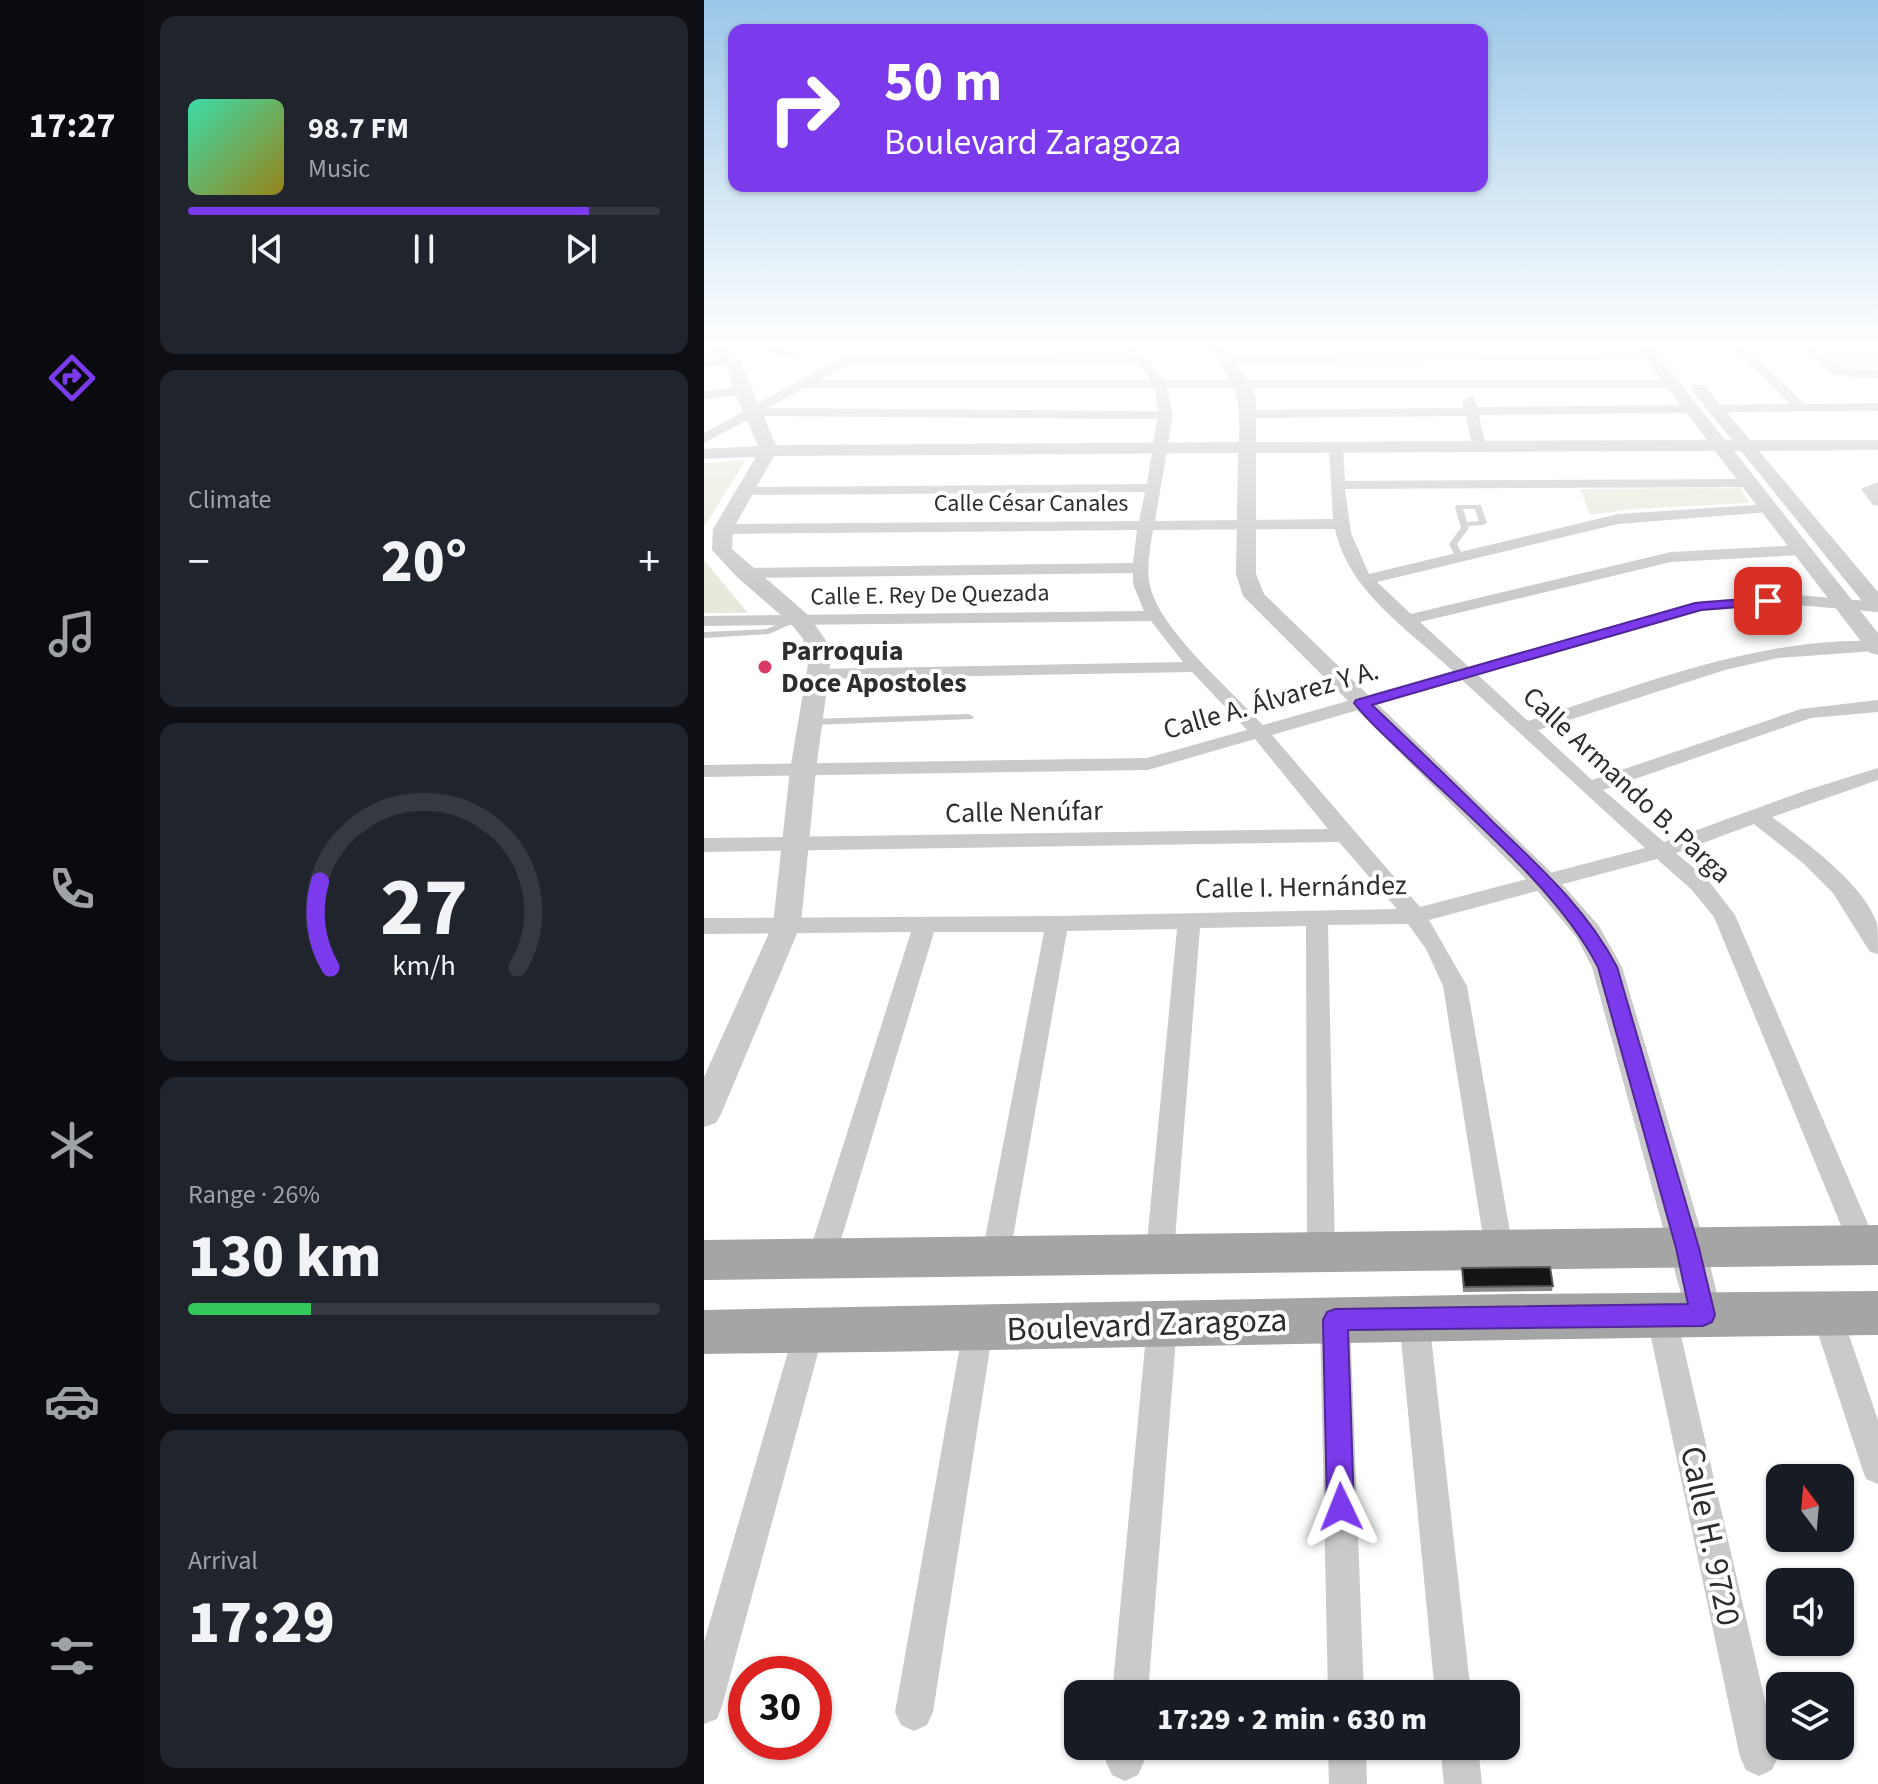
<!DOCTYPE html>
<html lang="en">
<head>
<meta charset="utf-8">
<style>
	:root { --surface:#171b24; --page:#20242c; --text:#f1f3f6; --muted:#9ea1a6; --line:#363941; --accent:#7c3aed }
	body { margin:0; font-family:"Source Sans 3",sans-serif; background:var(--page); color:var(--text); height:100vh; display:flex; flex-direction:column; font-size:30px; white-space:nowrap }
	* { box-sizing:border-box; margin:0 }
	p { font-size:26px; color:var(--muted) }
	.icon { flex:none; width:44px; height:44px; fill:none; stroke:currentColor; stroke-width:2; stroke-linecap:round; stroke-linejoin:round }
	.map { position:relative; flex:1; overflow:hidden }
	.details { display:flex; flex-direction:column; gap:16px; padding:16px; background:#0d0f14; width:560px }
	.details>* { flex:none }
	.hud { position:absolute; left:24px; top:24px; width:760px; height:168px; border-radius:16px; box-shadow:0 2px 6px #0004; background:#7c3aed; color:#fff; overflow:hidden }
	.needle { width:52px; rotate:344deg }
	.fabs { position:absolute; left:1062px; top:1464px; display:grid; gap:16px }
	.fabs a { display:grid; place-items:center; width:88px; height:88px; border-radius:16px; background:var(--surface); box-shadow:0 2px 6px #0004; font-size:40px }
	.speed { position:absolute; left:24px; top:1656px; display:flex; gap:16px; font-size:40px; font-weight:700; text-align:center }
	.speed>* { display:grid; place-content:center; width:104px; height:104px; border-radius:50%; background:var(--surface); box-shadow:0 2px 6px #0004; line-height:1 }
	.speed .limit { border:12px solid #d22; background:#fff; color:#111 }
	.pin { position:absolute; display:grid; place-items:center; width:68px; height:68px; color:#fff; margin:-34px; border-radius:16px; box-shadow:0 4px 12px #0006 }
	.me { position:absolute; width:88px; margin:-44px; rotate:358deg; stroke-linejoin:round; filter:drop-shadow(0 0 6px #0008) }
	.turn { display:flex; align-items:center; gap:28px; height:168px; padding:0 24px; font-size:36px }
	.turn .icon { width:104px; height:104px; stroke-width:2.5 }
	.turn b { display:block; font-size:56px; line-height:68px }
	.big { font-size:60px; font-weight:800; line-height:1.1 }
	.details .widget { flex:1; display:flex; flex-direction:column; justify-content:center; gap:12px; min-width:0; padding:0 28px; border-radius:16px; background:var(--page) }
	.details .dial { align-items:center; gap:0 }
	.dial svg { height:208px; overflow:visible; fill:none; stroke:var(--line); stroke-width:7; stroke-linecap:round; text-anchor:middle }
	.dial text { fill:var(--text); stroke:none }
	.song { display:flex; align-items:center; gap:24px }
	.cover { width:96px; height:96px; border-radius:12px; background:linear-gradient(135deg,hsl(160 70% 55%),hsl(50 70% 35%)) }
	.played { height:8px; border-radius:4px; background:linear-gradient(90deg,var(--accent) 85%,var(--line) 85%) }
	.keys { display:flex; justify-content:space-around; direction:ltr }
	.heat { display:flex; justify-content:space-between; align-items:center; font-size:44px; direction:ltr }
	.charge { height:12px; border-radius:6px; background:linear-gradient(90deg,#34c759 26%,var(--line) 0) }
	.trip { position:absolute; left:360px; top:1680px; width:456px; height:80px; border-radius:16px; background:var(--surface); box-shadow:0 2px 6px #0004; font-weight:800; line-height:80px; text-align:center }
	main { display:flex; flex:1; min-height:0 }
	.menu { display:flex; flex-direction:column; width:144px; justify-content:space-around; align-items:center; background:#090b0e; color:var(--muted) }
	.menu .icon { width:56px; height:56px }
	.menu .current { color:var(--accent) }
	.menu b { font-size:36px; color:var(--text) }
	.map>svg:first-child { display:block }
	.green { fill:#e6eadc }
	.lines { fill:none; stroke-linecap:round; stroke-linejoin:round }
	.service { fill:#cacaca; fill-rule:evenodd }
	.minor { fill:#cacaca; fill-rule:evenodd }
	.tertiary { fill:#cacaca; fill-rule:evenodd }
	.primary { fill:#a5a5a5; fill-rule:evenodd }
	.wall { fill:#8a8a8a }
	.building { fill:#141414; stroke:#5a5a5a; stroke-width:2 }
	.route { fill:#7c3aed; stroke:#51269a; stroke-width:2 }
	.poi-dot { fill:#d93a65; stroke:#fff; stroke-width:3 }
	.labels { text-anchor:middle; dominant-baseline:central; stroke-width:8; stroke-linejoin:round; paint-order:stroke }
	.far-street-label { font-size:24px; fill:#2d2d2d; stroke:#fff }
	.poi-label { font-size:28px; font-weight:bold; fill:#2d2d2d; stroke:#fff; text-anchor:start }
	.street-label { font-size:28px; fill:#2d2d2d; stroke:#fff }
	.near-street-label { font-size:34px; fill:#2d2d2d; stroke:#fff }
</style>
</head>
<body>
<main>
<nav class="menu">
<b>17:27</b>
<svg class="icon current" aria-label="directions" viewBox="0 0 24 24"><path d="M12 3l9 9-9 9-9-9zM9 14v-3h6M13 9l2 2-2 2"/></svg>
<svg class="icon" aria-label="music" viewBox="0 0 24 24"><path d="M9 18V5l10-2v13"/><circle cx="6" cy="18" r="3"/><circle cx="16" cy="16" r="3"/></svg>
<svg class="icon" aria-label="phone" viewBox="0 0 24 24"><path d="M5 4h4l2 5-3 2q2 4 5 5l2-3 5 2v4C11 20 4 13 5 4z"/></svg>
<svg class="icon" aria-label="climate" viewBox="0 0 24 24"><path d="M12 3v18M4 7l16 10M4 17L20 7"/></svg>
<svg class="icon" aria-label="car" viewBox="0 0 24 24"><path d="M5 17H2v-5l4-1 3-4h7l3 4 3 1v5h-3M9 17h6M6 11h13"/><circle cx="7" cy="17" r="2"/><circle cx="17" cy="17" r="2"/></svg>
<svg class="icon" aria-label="filters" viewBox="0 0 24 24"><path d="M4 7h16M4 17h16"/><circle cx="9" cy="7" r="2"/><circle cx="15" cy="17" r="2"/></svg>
</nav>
<section class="details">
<div class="widget">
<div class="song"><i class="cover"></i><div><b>98.7 FM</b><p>Music</p></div></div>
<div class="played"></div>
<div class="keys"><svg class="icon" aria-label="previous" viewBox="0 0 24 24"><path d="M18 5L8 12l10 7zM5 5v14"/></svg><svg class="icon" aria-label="pause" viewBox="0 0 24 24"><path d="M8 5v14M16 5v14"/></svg><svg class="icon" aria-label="next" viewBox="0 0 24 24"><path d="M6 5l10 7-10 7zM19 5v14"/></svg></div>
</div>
<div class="widget"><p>Climate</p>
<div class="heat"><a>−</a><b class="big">20°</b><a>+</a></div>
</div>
<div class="widget dial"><svg viewBox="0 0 100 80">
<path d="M14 69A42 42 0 1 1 86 69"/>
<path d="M14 69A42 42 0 0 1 10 36" stroke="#7c3aed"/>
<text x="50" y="56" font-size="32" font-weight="700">27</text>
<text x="50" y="72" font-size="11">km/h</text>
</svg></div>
<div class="widget"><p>Range · 26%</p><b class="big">130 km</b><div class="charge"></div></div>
<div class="widget"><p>Arrival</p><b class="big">17:29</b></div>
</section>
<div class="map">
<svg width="1174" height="1784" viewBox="0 0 1174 1784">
	<rect width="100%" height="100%" fill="#fff"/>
	<path class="green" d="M1114 344H1174V369L1138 370Z
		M42 460 0 527V463Z
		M1036 488 1046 503 929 509 886 515 876 489Z
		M0 560 44 613H0Z"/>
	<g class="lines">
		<path class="service" d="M752 505H777L783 523 779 525 764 526 765 528 753 544 760 557 756 559H753L745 544 757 528 751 507ZM759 509H771L775 521 763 522Z
			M89 617 92 618V622L65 634 0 638V632L63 629Z
			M265 714 270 717 268 719 107 725 102 722 107 719Z"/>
		<path class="minor" d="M43 344H64L100 356 94 360Z
			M419 344H431L460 380H969L975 384 969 388H463L469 415 451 521 629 519 625 448 632 444 639 448 641 481 1046 479 1053 483 1046 487 641 489 647 533 665 574 914 514 1066 504 1073 508 1066 512 914 524 673 582 707 614 967 552 1098 545 1106 550 1098 555 967 562 716 622 765 667 996 601 1093 595 1174 602V612L1093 605 997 611 774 675 824 721C937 685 1053 637 1174 641L1172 651 1074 658 1021 670 834 730 888 780 1097 709 1174 700V712L1107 718 899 790 960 842 1103 790 1174 768V780L1068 817C1101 842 1158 882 1173 923 1174 931 1174 945 1174 954L1166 952 1129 893 1099 863 1050 824 972 853 1004 880 1031 915 1173 1245 1169 1254 1159 1257 1149 1254 1145 1245 1010 917 988 890 953 859 725 920 763 986 809 1249 805 1258 795 1261 785 1258 781 1249 739 986 722 949 704 924 624 925 631 1251 627 1260 617 1263 607 1260 603 1251 602 926 496 928 470 1252 466 1261 456 1264 446 1261 442 1252 473 929 363 931 306 1254 302 1263 292 1266 282 1263 278 1254 340 932H230L132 1256 128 1265 118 1268 108 1265 104 1256 207 932 0 934V918L353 916 693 909 635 842 0 852V838L624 829 551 739 444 770 0 777V765L443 758 543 730 488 672 115 679 106 674 115 669 479 662 447 621 0 626V616L440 611 429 584V573L40 578 32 573 40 568 429 563 433 530 19 534 11 529 19 524 435 521 441 492 43 495 36 491 43 487 443 484 453 419 51 416 0 443V433L153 349 157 350 158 355 426 354ZM145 363 433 362 447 380H114ZM100 388H451L454 411 64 408ZM631 529C644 591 705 630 749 671L559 725C527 690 456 630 446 586 442 568 446 548 449 530ZM758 680 941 848 716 907 568 735Z
			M1026 344H1039L1100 404 1174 403V411L1008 412V406L1013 405 1086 404Z
			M1097 344H1110L1137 369 1174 371V379L1129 375Z
			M946 352 952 356 950 359 521 363 515 359 521 355Z
			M28 356 34 360 32 363 0 367V359Z
			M38 387 43 388V394L0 399V391Z
			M765 397 770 398 773 407 989 405 996 409 989 413 775 415 782 447 775 451 768 447 762 416 544 418 537 414 544 410 760 408 758 401Z
			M1174 482V506L1169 505 1157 489Z
			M957 1301 968 1305 972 1314 1074 1757 1068 1770 1055 1776 1042 1770 1036 1757 942 1314 946 1305Z
			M1123 1302 1134 1306 1138 1315 1174 1420V1484L1162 1479 1158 1468 1108 1315 1112 1306Z
			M710 1305 721 1309 725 1318 767 1694H731L695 1318 699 1309Z
			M631 1307 642 1311 646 1320 660 1694H624L616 1320 620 1311Z
			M458 1312 469 1316 473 1325 444 1694H408L443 1325 447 1316Z
			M274 1316 285 1320 289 1329 229 1712 223 1725 210 1731 197 1725 191 1712 259 1329 263 1320Z
			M105 1318 116 1321 120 1331 18 1706 13 1719 0 1724V1642L90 1331 94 1321Z
			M403 1746H441L440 1762 434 1775 421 1781 408 1775 402 1762Z
			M624 1746H662L663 1784H625Z
			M736 1746H774L778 1784H740Z"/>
		<path class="tertiary" d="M0 344H15L37 363 72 445 535 442C536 387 533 389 503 344H518L547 385 552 398V442L1003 440 930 344H945L1021 440H1028L988 391V385H1000L1046 440H1174V450L1055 451 1174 592V612L1166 611 1037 451H1030L1174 633V655L1166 653 1011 451 552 453V574L560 594 851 876 895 926 918 967 1002 1248 1018 1315 1012 1327 999 1332 986 1327 888 967 873 938 831 888 539 596 532 574 534 453 70 456 29 529 28 549 104 615 121 639 127 658 112 770 97 924 17 1114 12 1123 0 1127V1077L69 924 86 770 105 658 99 639 88 625 33 577 8 550 9 529 52 457 0 459V449L54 446 30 391 24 368Z"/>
		<path class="primary" d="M1174 1225V1265L0 1280V1240Z
			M1174 1291V1335C783 1338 391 1350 0 1354V1310L806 1294Z"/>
	</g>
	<path class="wall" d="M758 1268 849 1286 848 1291 759 1292Z"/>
	<path class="building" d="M846 1267 849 1286 760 1287 758 1268Z"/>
	<linearGradient id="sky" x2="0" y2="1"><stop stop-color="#9bc7e8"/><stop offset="0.58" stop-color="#fff"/><stop offset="1" stop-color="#fff" stop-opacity="0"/></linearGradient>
	<rect width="1174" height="594" fill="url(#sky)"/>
	<path class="route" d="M1064 597 1069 598V604L997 610 668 705C710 745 752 785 793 826 838 869 883 910 913 967L995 1248 1011 1315 1008 1322 999 1326 644 1330 650 1507 646 1516 637 1520 627 1516 623 1507 619 1320 623 1312 631 1309 984 1304 972 1248 894 967C854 889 760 813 697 751 681 736 664 721 650 703L652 700 991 603Z"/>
	<circle class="poi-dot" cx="61" cy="667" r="8"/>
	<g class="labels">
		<g class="far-street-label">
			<text x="327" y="503">Calle César Canales</text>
			<text transform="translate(226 595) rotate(-1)">Calle E. Rey De Quezada</text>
		</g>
		<g class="poi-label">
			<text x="77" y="651">Parroquia<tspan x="77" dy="32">Doce Apostoles</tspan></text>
		</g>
		<g class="street-label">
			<text transform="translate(567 700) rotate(-16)">Calle A. Álvarez Y A.</text>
			<text transform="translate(923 785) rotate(43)">Calle Armando B. Parga</text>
			<text transform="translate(320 812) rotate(-1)">Calle Nenúfar</text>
			<text transform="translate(597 887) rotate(-1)">Calle I. Hernández</text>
		</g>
		<g class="near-street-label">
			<text transform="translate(443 1325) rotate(-2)">Boulevard Zaragoza</text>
			<text transform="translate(1006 1536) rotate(78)">Calle H. 9720</text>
		</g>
	</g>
</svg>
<div class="fabs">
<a><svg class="needle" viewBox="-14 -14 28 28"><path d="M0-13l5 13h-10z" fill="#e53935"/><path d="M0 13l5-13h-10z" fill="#9ea1a6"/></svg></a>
<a><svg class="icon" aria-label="sound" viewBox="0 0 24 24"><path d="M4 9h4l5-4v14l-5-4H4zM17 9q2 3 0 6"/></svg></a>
<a><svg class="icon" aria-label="layers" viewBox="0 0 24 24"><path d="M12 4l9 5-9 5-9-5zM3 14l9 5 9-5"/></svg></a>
</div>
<div class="speed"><div class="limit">30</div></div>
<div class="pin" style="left:1064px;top:601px;background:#d93025"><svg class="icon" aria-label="arrive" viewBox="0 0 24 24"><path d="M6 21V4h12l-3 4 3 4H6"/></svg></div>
<svg class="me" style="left:637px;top:1507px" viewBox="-20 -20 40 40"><path d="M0-17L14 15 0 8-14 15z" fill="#7c3aed" stroke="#fff" stroke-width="4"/></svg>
<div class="trip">17:29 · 2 min · 630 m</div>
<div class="hud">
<div class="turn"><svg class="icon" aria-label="right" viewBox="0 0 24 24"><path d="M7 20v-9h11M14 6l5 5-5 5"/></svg><div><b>50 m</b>Boulevard Zaragoza</div></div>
</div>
</div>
</main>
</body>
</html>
